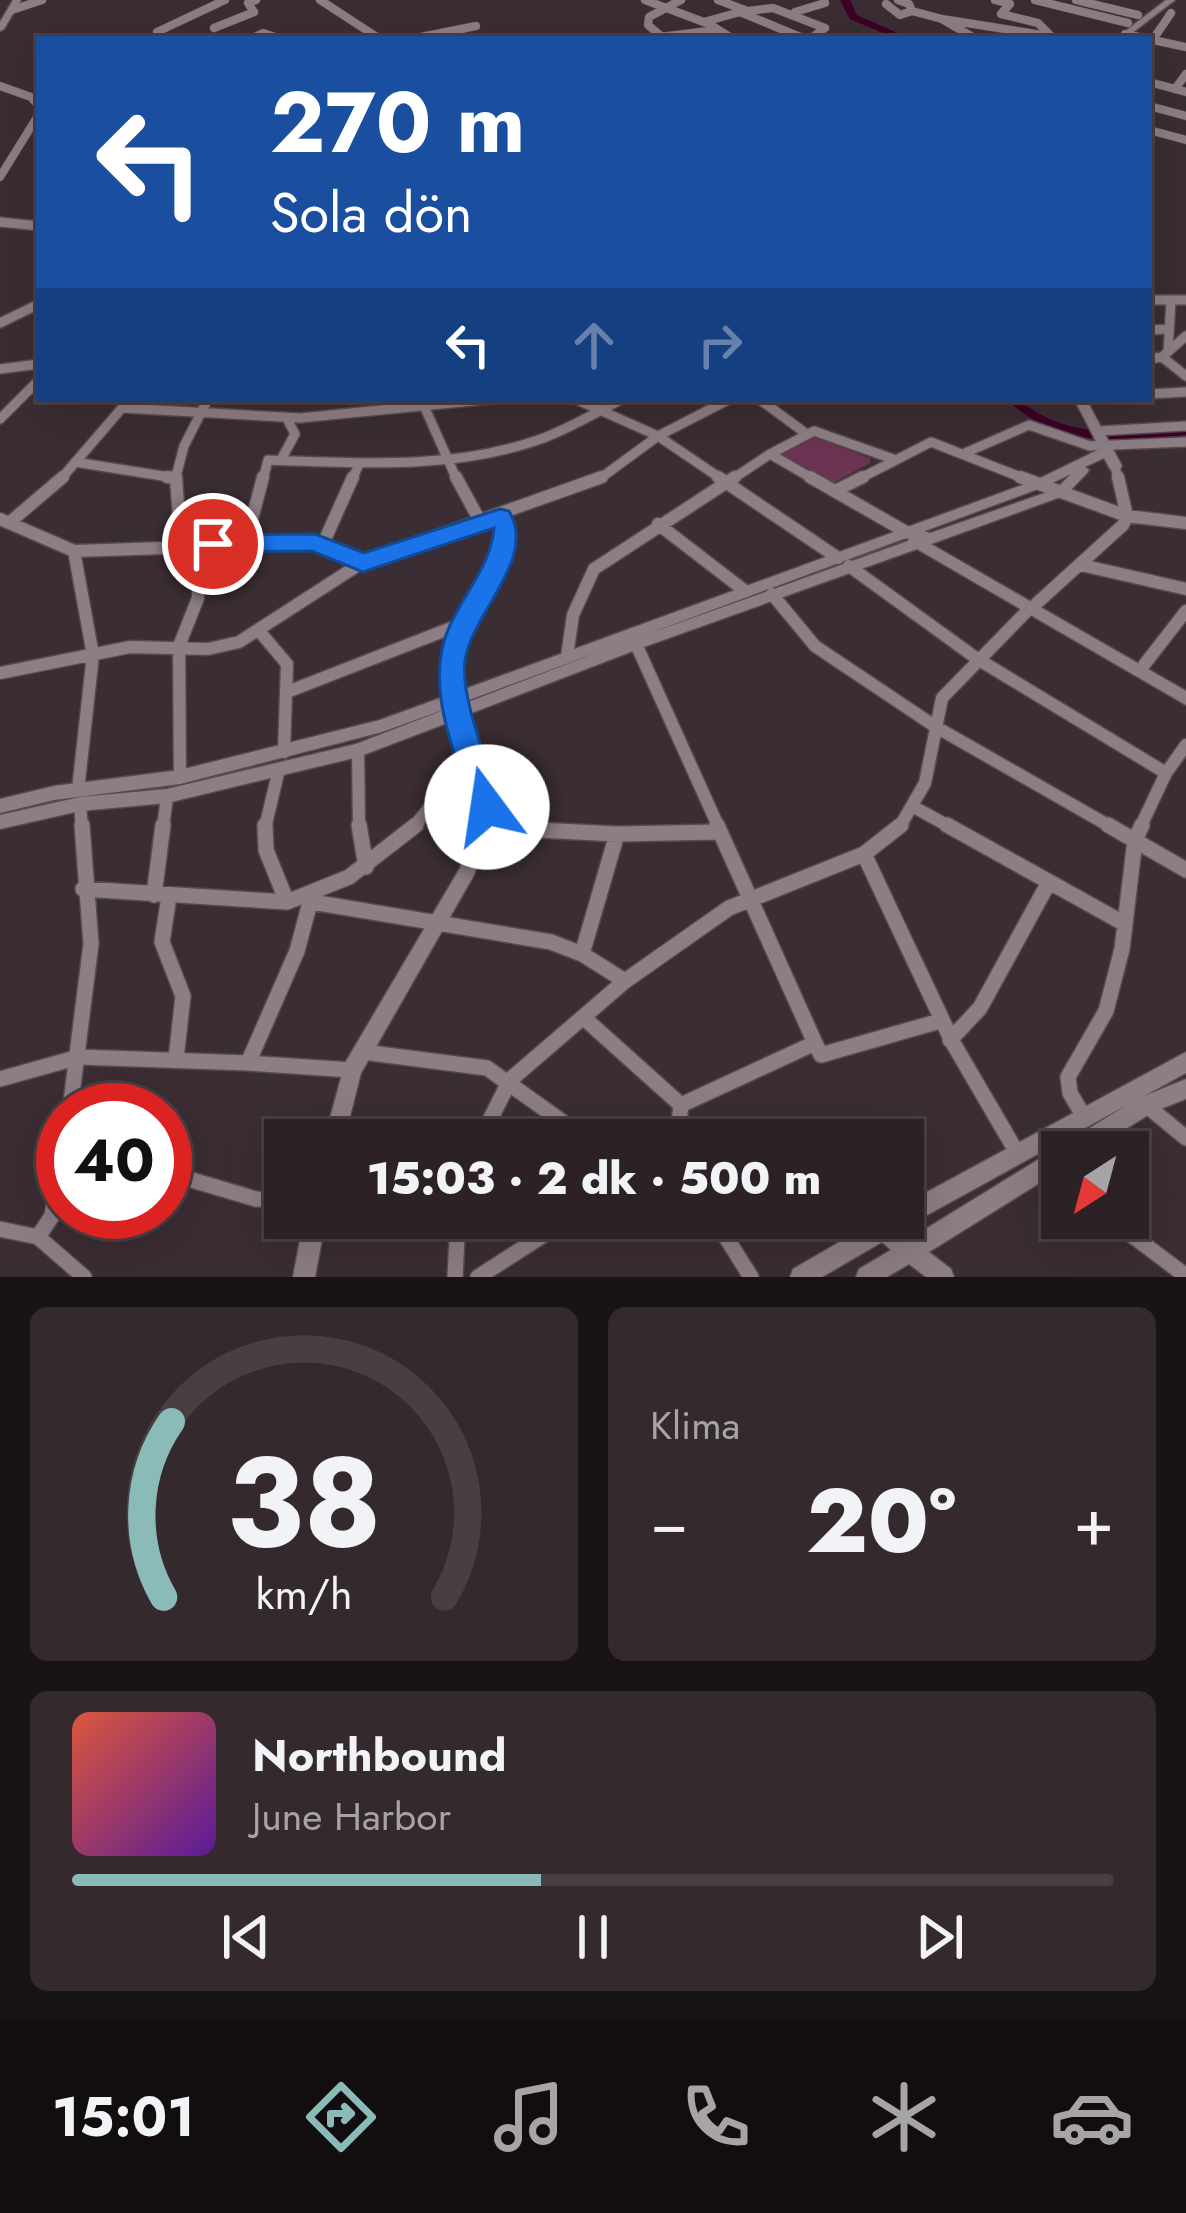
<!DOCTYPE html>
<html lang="tr">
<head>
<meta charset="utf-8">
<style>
	:root { --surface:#2c2226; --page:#342a2e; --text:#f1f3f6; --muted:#a6a4a7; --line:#483f43; --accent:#8bbbb9 }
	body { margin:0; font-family:Jost,sans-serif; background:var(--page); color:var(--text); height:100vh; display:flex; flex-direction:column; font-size:45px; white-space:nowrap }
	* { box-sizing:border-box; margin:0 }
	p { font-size:39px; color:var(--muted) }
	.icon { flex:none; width:66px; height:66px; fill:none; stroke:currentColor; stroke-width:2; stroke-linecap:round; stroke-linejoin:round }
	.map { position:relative; height:1277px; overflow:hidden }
	.panel { display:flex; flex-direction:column; gap:30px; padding:30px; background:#181315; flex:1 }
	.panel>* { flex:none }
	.banner { position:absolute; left:36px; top:36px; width:1116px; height:366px; border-radius:0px; box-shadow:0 12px 48px #0002,0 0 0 3px var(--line); background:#1a4fa0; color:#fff; overflow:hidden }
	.needle { width:78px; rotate:216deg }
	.tools { position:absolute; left:1041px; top:1131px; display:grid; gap:24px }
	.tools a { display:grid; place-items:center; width:108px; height:108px; border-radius:0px; background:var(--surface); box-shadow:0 12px 48px #0002,0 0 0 3px var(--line); font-size:60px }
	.speed { position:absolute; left:36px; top:1083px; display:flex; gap:24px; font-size:60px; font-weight:700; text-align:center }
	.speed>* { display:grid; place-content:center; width:156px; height:156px; border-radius:50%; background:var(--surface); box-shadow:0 12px 48px #0002,0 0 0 3px var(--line); line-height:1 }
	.speed .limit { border:18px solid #d22; background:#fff; color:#111 }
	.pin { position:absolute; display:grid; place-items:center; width:102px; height:102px; color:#fff; margin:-51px; border:6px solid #fff; border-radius:50%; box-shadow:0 3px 12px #0007 }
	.me { position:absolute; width:132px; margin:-66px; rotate:346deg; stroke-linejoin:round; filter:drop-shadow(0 0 9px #0008) }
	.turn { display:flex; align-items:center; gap:42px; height:252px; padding:0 36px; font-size:54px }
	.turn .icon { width:156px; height:156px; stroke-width:2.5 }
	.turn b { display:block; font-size:84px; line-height:102px }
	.lanes { display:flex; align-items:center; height:114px; padding:0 36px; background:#0003; justify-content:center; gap:60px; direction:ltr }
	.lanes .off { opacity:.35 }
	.big { font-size:90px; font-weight:800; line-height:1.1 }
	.panel .tile { flex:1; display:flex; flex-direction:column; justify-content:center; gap:18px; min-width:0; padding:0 42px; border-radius:18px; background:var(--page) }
	.panel .dial { align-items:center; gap:0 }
	.dial svg { height:312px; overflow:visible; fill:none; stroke:var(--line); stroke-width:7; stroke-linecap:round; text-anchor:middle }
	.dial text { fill:var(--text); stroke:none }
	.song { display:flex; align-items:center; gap:36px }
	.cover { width:144px; height:144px; border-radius:18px; background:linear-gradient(135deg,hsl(10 70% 55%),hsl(270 70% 35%)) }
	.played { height:12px; border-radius:6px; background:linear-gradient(90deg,var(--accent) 45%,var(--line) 45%) }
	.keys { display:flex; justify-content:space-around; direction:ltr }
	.heat { display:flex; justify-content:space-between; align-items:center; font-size:66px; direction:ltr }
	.panel .tiles { flex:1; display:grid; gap:30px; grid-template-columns:1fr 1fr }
	.tile:last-child { grid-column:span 2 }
	.trip { position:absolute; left:264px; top:1119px; width:660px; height:120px; border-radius:0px; background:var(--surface); box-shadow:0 12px 48px #0002,0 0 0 3px var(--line); font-weight:800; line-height:120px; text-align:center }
	.menu { display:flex; height:192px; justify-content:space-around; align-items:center; background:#120e0f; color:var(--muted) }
	.menu .icon { width:84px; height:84px }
	.menu .selected { color:var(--accent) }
	.menu b { font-size:54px; color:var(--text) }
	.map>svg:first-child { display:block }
	.green { fill:#6d3352 }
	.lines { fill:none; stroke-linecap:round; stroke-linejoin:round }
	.canal { stroke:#3c0025; stroke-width:8 }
	.river { fill:#3c0025; fill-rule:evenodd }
	.minor-far3-casing { stroke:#554b4f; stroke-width:9 }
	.minor-far2-casing { stroke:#554b4f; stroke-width:12 }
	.minor-far1-casing { stroke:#554b4f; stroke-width:15 }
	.minor-casing { stroke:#554b4f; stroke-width:18 }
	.tertiary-casing { stroke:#554b4f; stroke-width:3 }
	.minor-far3 { stroke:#8d7d84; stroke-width:8 }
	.minor-far2 { stroke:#8d7d84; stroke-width:9 }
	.minor-far1 { stroke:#8d7d84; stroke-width:12 }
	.minor { stroke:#8d7d84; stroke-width:15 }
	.tertiary { fill:#8d7d84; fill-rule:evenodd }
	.route { fill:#1a73e8; stroke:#114b97; stroke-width:3 }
</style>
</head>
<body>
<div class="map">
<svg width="1186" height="1277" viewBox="0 0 1186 1277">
	<rect width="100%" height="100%" fill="#3a2d33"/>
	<path class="green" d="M806 434 870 458V463L833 483 781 454Z"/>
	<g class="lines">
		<path class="canal" d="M1012 399C1063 445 1122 437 1186 431"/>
		<path class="river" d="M840 0H850L857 15 911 39H897L850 19Z"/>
		<g class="minor-far3-casing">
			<path id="minor-far3" d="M320 0 380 39
				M645 0 709 24 733 39
				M718 0 745 10
				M898 0 909 4 912 11 942 19
				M995 0 1010 4 1001 14 1038 23 1051 36
				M1035 0 1128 23
				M1076 0 1138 15
				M886 4 900 15 912 11
				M12 10 42 0
				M740 12 773 8 825 28 810 39
				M795 12 825 3
				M704 22 740 12 805 39
				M214 28 254 12 248 3 256 0
				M157 32 225 0
				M1125 34 1186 47
				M661 36 648 25 649 17 681 0
				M251 39 263 33 281 39
				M411 39 476 26
				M643 39 717 30
				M976 39 942 19 1067 39
				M1152 41 1171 13
				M1149 82 1186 92
				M0 86 31 97 39 106
				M1175 89 1186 74
				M1149 106 1186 116
				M1149 130 1186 140
				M0 177 39 114"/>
		</g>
		<g class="minor-far2-casing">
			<path id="minor-far2" d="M0 222 39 226
				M1149 300H1186
				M0 323 39 304
				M1149 330 1169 329
				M1168 352 1171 300
				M1162 357 1186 376
				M1149 359 1162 357 1186 336
				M0 369 39 364
				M1149 394 1186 392
				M421 399 457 480
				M575 399 658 436 723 480
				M759 399 804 432
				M0 419 39 380
				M1098 431 1186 426
				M965 453 1029 425 1090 446 1186 442
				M282 458 295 434 286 417
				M75 462 175 478
				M1115 466 1118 480
				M60 480 122 408 300 418 492 399
				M175 480 184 446 208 399
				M263 480 268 460C358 463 451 470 538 440 567 430 595 413 622 399
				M352 480 359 464
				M598 480 658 436 730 399
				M731 480 770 454
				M815 480 770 454 814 431 896 460 931 442 1028 480
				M857 480 896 460"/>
		</g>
		<g class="minor-far1-casing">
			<path id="minor-far1" d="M167 477 175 478
				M176 477 181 545 198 582V598L179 646 180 777
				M456 477 481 523
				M718 477 838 558
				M810 477 906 532 926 538
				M1020 477 1127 516 1186 523
				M835 491 863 477
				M0 519 74 551 315 543 363 562
				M9 523 63 477
				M658 524 745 591
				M246 542 263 477
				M323 544 353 477
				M74 551 93 655 78 790
				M1081 565 1186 589
				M849 566 976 658 1166 773
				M772 594 815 646 936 727 1113 828
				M1036 604 1123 525 1127 516 1118 477
				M260 632 287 664 284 752
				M636 644 719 828
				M567 656 573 615 594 569 735 477
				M1144 665 1186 611
				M0 673 130 647 208 649 239 642 363 562 602 477
				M287 692 464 623
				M456 700C446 621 515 578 500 517
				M358 750 359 828
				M80 804 82 828
				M912 806 952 828
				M481 827 505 828
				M163 828 167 796
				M265 828 279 769
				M413 828 438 797 469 738
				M899 828 925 783 942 698 1028 610
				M1140 828 1166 773 1186 745"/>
		</g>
		<g class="minor-casing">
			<path id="minor" d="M265 825 266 850 287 902
				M359 825 366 867
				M947 825 1125 924
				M1108 825 1186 870
				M481 827 617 834 582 954
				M617 834 719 832
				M864 854 953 1043 1016 1151
				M83 889 287 902 349 877 416 825
				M154 895 163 825
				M169 896 162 942 183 996 176 1059
				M312 902 551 942 582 954 625 981
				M584 1018 681 1105
				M950 1040 980 1008 1049 882
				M815 1043 821 1055 940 1021
				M363 1052 487 1068 588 1140
				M248 1063 352 1070
				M0 1079 79 1057 248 1063 297 951 312 895
				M1146 1105 1186 1138
				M70 1110 91 944 82 825
				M1083 1115 1070 1093 1068 1077 1106 1011 1122 949 1135 840 1142 825
				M480 1140 510 1080 625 981 729 908 864 854 901 825
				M677 1140 681 1105 815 1043 717 825
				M63 1152 52 1216 38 1237 84 1277
				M165 1172 256 1199 285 1201
				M1041 1172 1062 1186
				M714 1218 751 1277
				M1109 1218 1186 1276
				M0 1229 38 1237
				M455 1277 458 1218
				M478 1277 570 1218"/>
		</g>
		<g class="tertiary-casing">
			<path id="tertiary" d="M13 0H21L4 29 0 31V22Z
				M1166 0H1175L1124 39H1115Z
				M1074 399H1086L1122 466 1120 469H1110L1104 458 1085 467 1089 470 1087 473 1066 495 931 544 1186 691V705L917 549 641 648 469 714 494 807 490 827 474 875 361 1073 344 1140H324L345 1063 460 868 478 807 455 720 358 757 167 803 80 811 0 829V815L80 797 167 789 356 744 454 706 382 732 180 784 54 800 0 813V799L54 786 180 770 380 720 1036 480 1100 449ZM1071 474 1056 489 919 537 910 538 908 541 642 636 1046 486ZM604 650 463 704 461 703Z
				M1186 1052V1073L1144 1096 1186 1079V1099L1153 1112 1089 1152H1062V1169L929 1252 951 1269 954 1277H926L909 1264 887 1277H856L859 1269 891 1250 882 1242 822 1277H790L793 1269 881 1218H903V1205ZM1127 1105 911 1238 901 1230 909 1225Z
				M304 1218H326L315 1277H293Z"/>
		</g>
		<use href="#minor-far3" class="minor-far3"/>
		<use href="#minor-far2" class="minor-far2"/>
		<use href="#minor-far1" class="minor-far1"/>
		<use href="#minor" class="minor"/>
		<use href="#tertiary" class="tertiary"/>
	</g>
	<path class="route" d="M500 509 509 511C537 557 477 608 466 655 457 693 490 768 502 807L497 816 487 820 476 816 471 807C454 746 422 683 451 623 466 591 491 564 494 528L363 572 312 551 213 552 201 544 213 535 315 534 364 553Z"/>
</svg>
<div class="tools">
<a><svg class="needle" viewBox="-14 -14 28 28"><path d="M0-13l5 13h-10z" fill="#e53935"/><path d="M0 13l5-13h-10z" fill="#a6a4a7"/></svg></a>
</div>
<div class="speed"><div class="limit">40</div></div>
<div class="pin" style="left:213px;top:544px;background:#d93025"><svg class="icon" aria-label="arrive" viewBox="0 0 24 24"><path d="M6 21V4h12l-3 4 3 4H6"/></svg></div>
<svg class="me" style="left:487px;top:807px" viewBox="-20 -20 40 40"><circle r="19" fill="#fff"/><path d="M0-13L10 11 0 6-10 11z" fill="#1a73e8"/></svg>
<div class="trip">15:03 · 2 dk · 500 m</div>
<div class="banner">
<div class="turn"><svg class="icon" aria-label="left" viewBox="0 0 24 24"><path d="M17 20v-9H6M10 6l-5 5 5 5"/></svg><div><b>270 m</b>Sola dön</div></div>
<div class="lanes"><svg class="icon" aria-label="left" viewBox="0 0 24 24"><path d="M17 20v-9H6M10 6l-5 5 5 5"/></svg><svg class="icon off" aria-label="ahead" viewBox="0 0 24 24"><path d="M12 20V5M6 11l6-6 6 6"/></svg><svg class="icon off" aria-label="right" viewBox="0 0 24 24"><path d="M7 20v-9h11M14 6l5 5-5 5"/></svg></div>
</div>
</div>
<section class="panel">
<div class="tiles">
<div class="tile dial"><svg viewBox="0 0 100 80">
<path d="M14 69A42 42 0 1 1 86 69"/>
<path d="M14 69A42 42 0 0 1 16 24" stroke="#8bbbb9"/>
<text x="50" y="56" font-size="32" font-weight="700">38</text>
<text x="50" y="72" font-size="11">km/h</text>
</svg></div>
<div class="tile"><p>Klima</p>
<div class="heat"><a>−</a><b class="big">20°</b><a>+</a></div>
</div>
<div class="tile">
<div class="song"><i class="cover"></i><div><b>Northbound</b><p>June Harbor</p></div></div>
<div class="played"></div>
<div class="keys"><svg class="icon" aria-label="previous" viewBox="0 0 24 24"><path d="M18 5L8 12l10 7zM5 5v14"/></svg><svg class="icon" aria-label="pause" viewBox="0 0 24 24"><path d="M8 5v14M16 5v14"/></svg><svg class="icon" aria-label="next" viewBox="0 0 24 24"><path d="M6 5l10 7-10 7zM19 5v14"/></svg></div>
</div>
</div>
</section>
<nav class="menu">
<b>15:01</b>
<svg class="icon selected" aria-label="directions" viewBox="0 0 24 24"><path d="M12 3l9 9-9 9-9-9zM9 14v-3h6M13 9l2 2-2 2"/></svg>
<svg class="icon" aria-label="music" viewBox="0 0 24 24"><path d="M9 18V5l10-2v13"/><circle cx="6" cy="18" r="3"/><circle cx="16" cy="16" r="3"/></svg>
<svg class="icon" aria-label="phone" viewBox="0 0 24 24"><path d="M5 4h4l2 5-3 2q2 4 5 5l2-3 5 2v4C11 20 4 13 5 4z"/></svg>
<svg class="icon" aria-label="climate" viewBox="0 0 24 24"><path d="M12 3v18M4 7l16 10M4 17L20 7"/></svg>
<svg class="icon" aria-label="car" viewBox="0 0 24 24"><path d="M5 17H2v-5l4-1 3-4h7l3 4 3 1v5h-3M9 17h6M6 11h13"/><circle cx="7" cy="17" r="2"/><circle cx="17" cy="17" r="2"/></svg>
</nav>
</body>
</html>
